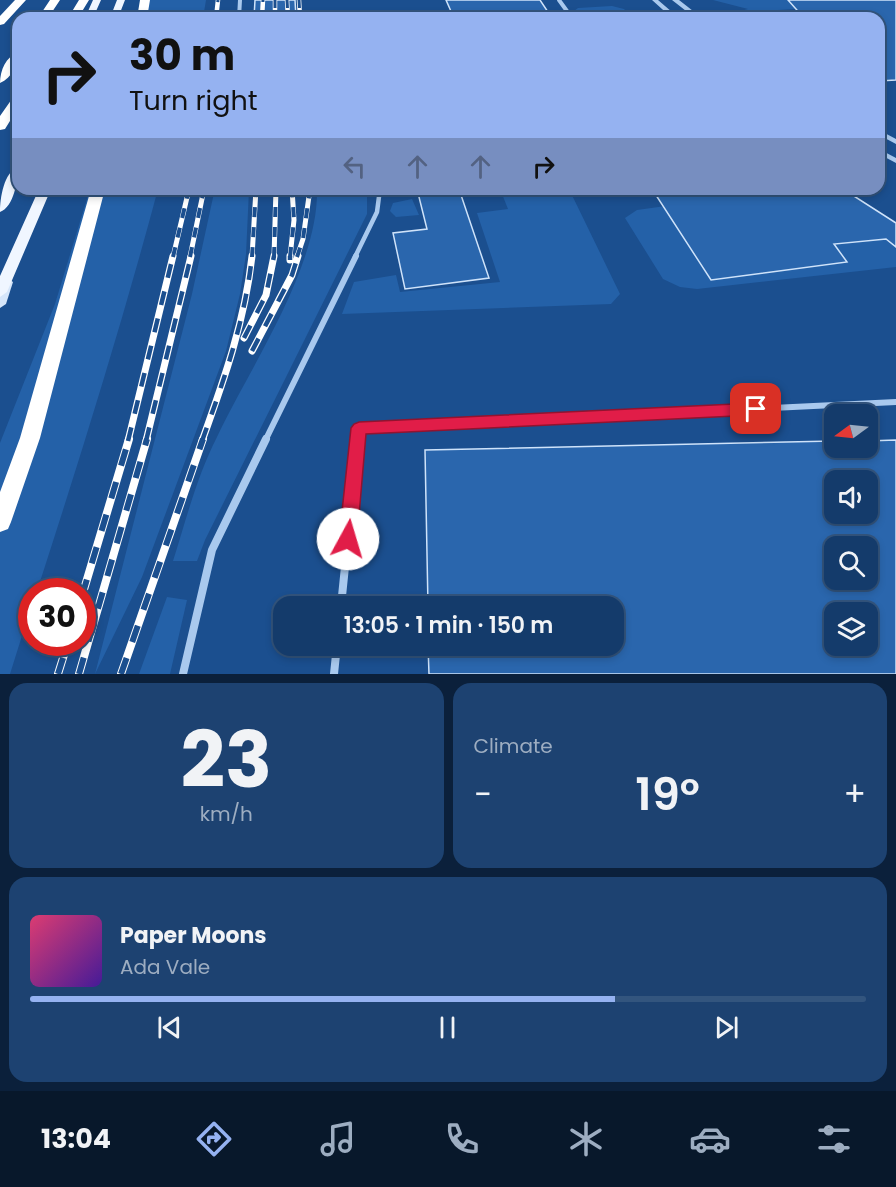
<!DOCTYPE html>
<html lang="en">
<head>
<meta charset="utf-8">
<style>
	:root { --surface:#143b6b; --page:#1d4271; --text:#f1f3f6; --muted:#9dadc1; --line:#33557e; --accent:#95b2f1 }
	body { margin:0; font-family:Poppins,sans-serif; background:var(--page); color:var(--text); height:100vh; display:flex; flex-direction:column; font-size:22px; white-space:nowrap }
	* { box-sizing:border-box; margin:0 }
	p { font-size:20px; color:var(--muted) }
	.icon { flex:none; width:33px; height:33px; fill:none; stroke:currentColor; stroke-width:2; stroke-linecap:round; stroke-linejoin:round }
	.map { position:relative; height:674px; overflow:hidden }
	.sheet { display:flex; flex-direction:column; gap:9px; padding:9px; background:#0b203b; flex:1 }
	.sheet>* { flex:none }
	.top-card { position:absolute; left:12px; top:12px; width:873px; height:183px; border-radius:18px; box-shadow:0 3px 9px #0003,0 0 0 2px var(--line); background:#95b2f1; color:#111; overflow:hidden }
	.needle { width:39px; rotate:255deg }
	.controls { position:absolute; left:824px; top:404px; display:grid; gap:12px }
	.controls a { display:grid; place-items:center; width:54px; height:54px; border-radius:12px; background:var(--surface); box-shadow:0 3px 9px #0003,0 0 0 2px var(--line); font-size:30px }
	.speed { position:absolute; left:18px; top:578px; display:flex; gap:12px; font-size:30px; font-weight:700; text-align:center }
	.speed>* { display:grid; place-content:center; width:78px; height:78px; border-radius:50%; background:var(--surface); box-shadow:0 3px 9px #0003,0 0 0 2px var(--line); line-height:1 }
	.speed .limit { border:9px solid #d22; background:#fff; color:#111 }
	.pin { position:absolute; display:grid; place-items:center; width:51px; height:51px; color:#fff; margin:-26px; border-radius:12px; box-shadow:0 3px 9px #0006 }
	.me { position:absolute; width:66px; margin:-33px; rotate:6deg; stroke-linejoin:round; filter:drop-shadow(0 0 4px #0008) }
	.turn { display:flex; align-items:center; gap:21px; height:126px; padding:0 18px; font-size:27px }
	.turn .icon { width:78px; height:78px; stroke-width:2.5 }
	.turn b { display:block; font-size:42px; line-height:51px }
	.lanes { display:flex; align-items:center; height:57px; padding:0 18px; background:#0003; justify-content:center; gap:30px; direction:ltr }
	.lanes .off { opacity:.35 }
	.big { font-size:45px; font-weight:600; line-height:1.1 }
	.sheet .widget { flex:1; display:flex; flex-direction:column; justify-content:center; gap:9px; min-width:0; padding:0 21px; border-radius:18px; background:var(--page) }
	.sheet .dial { align-items:center; gap:0 }
	.dial b { font-size:78px; line-height:1 }
	.song { display:flex; align-items:center; gap:18px }
	.cover { width:72px; height:72px; border-radius:9px; background:linear-gradient(135deg,hsl(340 70% 55%),hsl(260 70% 35%)) }
	.played { height:6px; border-radius:3px; background:linear-gradient(90deg,var(--accent) 70%,var(--line) 70%) }
	.keys { display:flex; justify-content:space-around; direction:ltr }
	.heat { display:flex; justify-content:space-between; align-items:center; font-size:33px; direction:ltr }
	.sheet .tiles { flex:1; display:grid; gap:9px; grid-template-columns:1fr 1fr }
	.widget:last-child { grid-column:span 2 }
	.trip { position:absolute; left:273px; top:596px; width:351px; height:60px; border-radius:18px; background:var(--surface); box-shadow:0 3px 9px #0003,0 0 0 2px var(--line); font-weight:600; line-height:60px; text-align:center }
	.tab-bar { display:flex; height:96px; justify-content:space-around; align-items:center; background:#08182b; color:var(--muted) }
	.tab-bar .icon { width:42px; height:42px }
	.tab-bar .on { color:var(--accent) }
	.tab-bar b { font-size:27px; color:var(--text) }
	.map>svg:first-child { display:block }
	.green { fill:#2461a8 }
	.building { fill:#2a66ad; stroke:#cfe3fa; stroke-width:1.5; fill-rule:evenodd }
	.lines { fill:none; stroke-linecap:round; stroke-linejoin:round }
	.minor-far3 { stroke:#a9c9ee; stroke-width:4 }
	.minor-far2 { stroke:#a9c9ee; stroke-width:4.5 }
	.minor-far1 { stroke:#a9c9ee; stroke-width:6 }
	.minor { stroke:#a9c9ee; stroke-width:8 }
	.tertiary { fill:#a9c9ee; fill-rule:evenodd }
	.secondary { fill:#d6e6fa; fill-rule:evenodd }
	.primary { fill:#f0f6ff; fill-rule:evenodd }
	.motorway { fill:#fff; fill-rule:evenodd }
	.rail-far3-casing { stroke:#fff; stroke-width:4.5 }
	.rail-far2-casing { stroke:#fff; stroke-width:5 }
	.rail-far1-casing { stroke:#fff; stroke-width:7 }
	.rail-casing { stroke:#fff; stroke-width:8 }
	.rail-far3 { stroke:#1b4f8f; stroke-width:3; stroke-dasharray:8; stroke-linecap:butt }
	.rail-far2 { stroke:#1b4f8f; stroke-width:4; stroke-dasharray:10; stroke-linecap:butt }
	.rail-far1 { stroke:#1b4f8f; stroke-width:4.5; stroke-dasharray:14; stroke-linecap:butt }
	.rail { stroke:#1b4f8f; stroke-width:6; stroke-dasharray:17; stroke-linecap:butt }
	.route { fill:#e11d48; stroke:#92132f; stroke-width:1.5 }
</style>
</head>
<body>
<div class="map">
<svg width="896" height="674" viewBox="0 0 896 674">
	<rect width="100%" height="100%" fill="#1b4f8f"/>
	<path class="green" d="M148 0H206L203 18H142Z
		M713 0H788L796 9 778 10 784 18H735L733 13 748 9Z
		M612 6 624 9 632 18H591L587 13 576 14 574 11 578 8Z
		M90 189H158C122 324 80 458 37 591H32L31 607 10 674H0V443L55 304Z
		M317 189H367V214L205 540 197 561H173C186 520 197 476 217 437 250 367 319 267 317 189Z
		M500 189H569L620 294 611 304 342 314 354 282 396 275 400 292 500 282 477 213 508 209Z
		M611 189H845L896 228V267L697 289 680 287 663 279 625 218 637 210 673 205 662 191 614 195Z
		M249 190 246 254 240 294 226 351 142 577 95 674 192 294 214 193Z
		M412 199 419 215 396 217 390 211 393 203Z
		M167 597 187 600 170 674H139Z"/>
	<path class="building" d="M255 0H295L296 18H254Z
		M446 0H540L552 18H454Z
		M788 0H896V80L879 81V18H804Z
		M417 189H459L489 278 405 289 393 233 427 229Z
		M652 189H843L896 223V247L886 239 834 244 847 262 711 280Z
		M896 440V674H429L428 645H614V606H428L425 450 834 441V447H867V441ZM834 480H867V513H834ZM834 546H867V579H834ZM834 612H867V645H834Z"/>
	<g class="lines">
		<path class="minor-far3" d="M559 0 572 18
			M239 18 240 0"/>
		<path class="minor-far2" d="M355 257 377 212 380 189"/>
		<path class="minor-far1" d="M265 441 356 256
			M358 441 359 428 896 402"/>
		<path class="minor" d="M341 606 358 439
			M183 674 212 550 266 439
			M334 674 337 645"/>
		<path class="tertiary" d="M652 0H658L679 18H672Z
			M672 0H679L702 18H695Z
			M879 130 896 139V144L879 135Z
			M879 149 896 158V163L879 154Z"/>
		<path class="secondary" d="M7 278 13 282 6 304 0 308V286L3 279Z"/>
		<path class="primary" d="M93 0H101L93 18H85Z
			M117 0H125L118 18H110Z
			M18 167C18 180 14 207 0 212 0 198 4 172 18 167Z
			M39 189H51L7 292 0 297V276Z"/>
		<path class="motorway" d="M15 0H26L4 24 0 25V16Z
			M50 0H60L48 18H38Z
			M79 0H89L78 18H68Z
			M140 0H150L147 18H137Z
			M18 52C18 64 12 78 0 83 0 70 6 57 18 52Z
			M18 95V108L5 129 0 130V116L14 96Z
			M91 189H105L40 438 11 522 8 529 0 532V492L20 438Z"/>
		<g class="rail-far3-casing">
			<path id="rail-far3" d="M275 0V18
				M287 0 288 18
				M299 0 300 18
				M216 18 218 0
				M262 18 263 0"/>
		</g>
		<g class="rail-far2-casing">
			<path id="rail-far2" d="M173 257 189 189
				M190 257 204 189
				M252 257 256 189
				M274 257 276 189
				M290 257 294 220 292 189
				M297 257 303 239 310 189"/>
		</g>
		<g class="rail-far1-casing">
			<path id="rail-far1" d="M290 260V256
				M244 338 266 295 274 256
				M252 351 292 275 298 256
				M128 441 173 256
				M146 441 191 256
				M202 441C224 380 245 321 252 256"/>
		</g>
		<g class="rail-casing">
			<path id="rail" d="M82 596 129 439
				M58 674 68 642
				M79 674 147 439
				M121 674 203 439"/>
		</g>
		<use href="#rail-far3" class="rail-far3"/>
		<use href="#rail-far2" class="rail-far2"/>
		<use href="#rail-far1" class="rail-far1"/>
		<use href="#rail" class="rail"/>
	</g>
	<path class="route" d="M756 403 761 405 763 409 761 414 756 415 366 434 357 539 354 545 348 547 342 545 339 539 351 428 354 424 359 422Z"/>
</svg>
<div class="controls">
<a><svg class="needle" viewBox="-14 -14 28 28"><path d="M0-13l5 13h-10z" fill="#e53935"/><path d="M0 13l5-13h-10z" fill="#9dadc1"/></svg></a>
<a><svg class="icon" aria-label="sound" viewBox="0 0 24 24"><path d="M4 9h4l5-4v14l-5-4H4zM17 9q2 3 0 6"/></svg></a>
<a><svg class="icon" aria-label="search" viewBox="0 0 24 24"><circle cx="10" cy="10" r="6"/><path d="M15 15l6 6"/></svg></a>
<a><svg class="icon" aria-label="layers" viewBox="0 0 24 24"><path d="M12 4l9 5-9 5-9-5zM3 14l9 5 9-5"/></svg></a>
</div>
<div class="speed"><div class="limit">30</div></div>
<div class="pin" style="left:756px;top:409px;background:#d93025"><svg class="icon" aria-label="arrive" viewBox="0 0 24 24"><path d="M6 21V4h12l-3 4 3 4H6"/></svg></div>
<svg class="me" style="left:348px;top:539px" viewBox="-20 -20 40 40"><circle r="19" fill="#fff"/><path d="M0-13L10 11 0 6-10 11z" fill="#e11d48"/></svg>
<div class="trip">13:05 · 1 min · 150 m</div>
<div class="top-card">
<div class="turn"><svg class="icon" aria-label="right" viewBox="0 0 24 24"><path d="M7 20v-9h11M14 6l5 5-5 5"/></svg><div><b>30 m</b>Turn right</div></div>
<div class="lanes"><svg class="icon off" aria-label="left" viewBox="0 0 24 24"><path d="M17 20v-9H6M10 6l-5 5 5 5"/></svg><svg class="icon off" aria-label="ahead" viewBox="0 0 24 24"><path d="M12 20V5M6 11l6-6 6 6"/></svg><svg class="icon off" aria-label="ahead" viewBox="0 0 24 24"><path d="M12 20V5M6 11l6-6 6 6"/></svg><svg class="icon" aria-label="right" viewBox="0 0 24 24"><path d="M7 20v-9h11M14 6l5 5-5 5"/></svg></div>
</div>
</div>
<section class="sheet">
<div class="tiles">
<div class="widget dial"><b>23</b><p>km/h</p></div>
<div class="widget"><p>Climate</p>
<div class="heat"><a>−</a><b class="big">19°</b><a>+</a></div>
</div>
<div class="widget">
<div class="song"><i class="cover"></i><div><b>Paper Moons</b><p>Ada Vale</p></div></div>
<div class="played"></div>
<div class="keys"><svg class="icon" aria-label="previous" viewBox="0 0 24 24"><path d="M18 5L8 12l10 7zM5 5v14"/></svg><svg class="icon" aria-label="pause" viewBox="0 0 24 24"><path d="M8 5v14M16 5v14"/></svg><svg class="icon" aria-label="next" viewBox="0 0 24 24"><path d="M6 5l10 7-10 7zM19 5v14"/></svg></div>
</div>
</div>
</section>
<nav class="tab-bar">
<b>13:04</b>
<svg class="icon on" aria-label="directions" viewBox="0 0 24 24"><path d="M12 3l9 9-9 9-9-9zM9 14v-3h6M13 9l2 2-2 2"/></svg>
<svg class="icon" aria-label="music" viewBox="0 0 24 24"><path d="M9 18V5l10-2v13"/><circle cx="6" cy="18" r="3"/><circle cx="16" cy="16" r="3"/></svg>
<svg class="icon" aria-label="phone" viewBox="0 0 24 24"><path d="M5 4h4l2 5-3 2q2 4 5 5l2-3 5 2v4C11 20 4 13 5 4z"/></svg>
<svg class="icon" aria-label="climate" viewBox="0 0 24 24"><path d="M12 3v18M4 7l16 10M4 17L20 7"/></svg>
<svg class="icon" aria-label="car" viewBox="0 0 24 24"><path d="M5 17H2v-5l4-1 3-4h7l3 4 3 1v5h-3M9 17h6M6 11h13"/><circle cx="7" cy="17" r="2"/><circle cx="17" cy="17" r="2"/></svg>
<svg class="icon" aria-label="filters" viewBox="0 0 24 24"><path d="M4 7h16M4 17h16"/><circle cx="9" cy="7" r="2"/><circle cx="15" cy="17" r="2"/></svg>
</nav>
</body>
</html>
